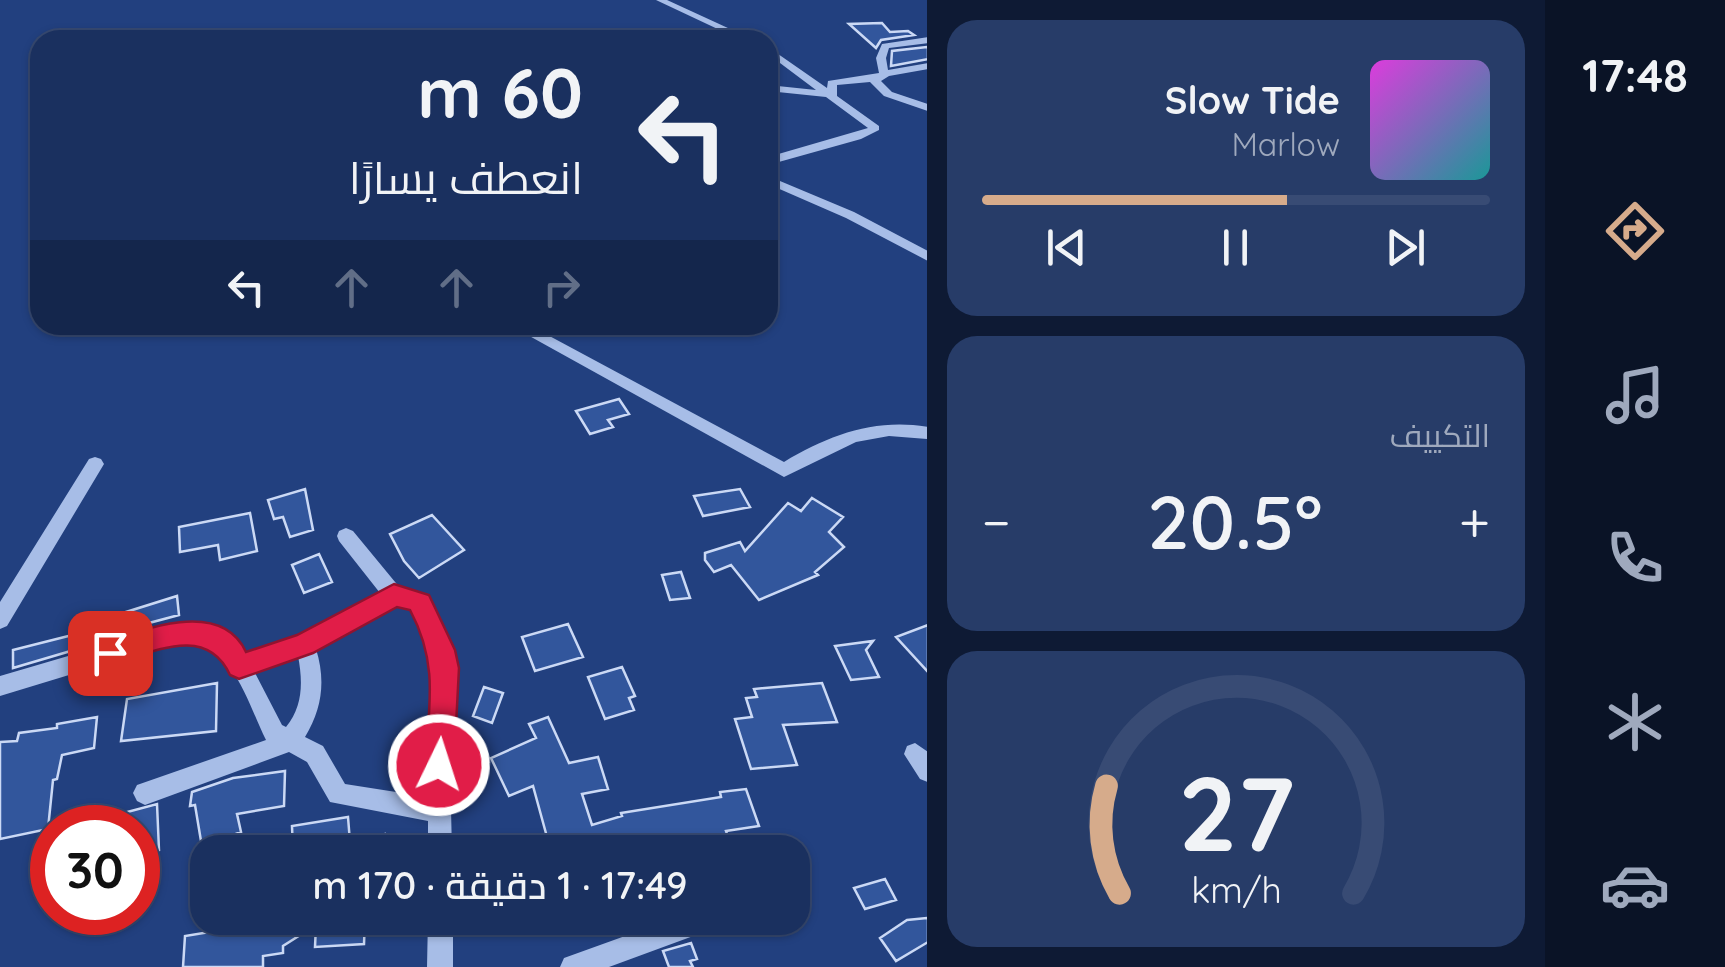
<!DOCTYPE html>
<html lang="ar">
<head>
<meta charset="utf-8">
<style>
	:root { --surface:#1a305f; --page:#273c68; --text:#f1f3f6; --muted:#9fa9bd; --line:#384b74; --accent:#d6ab8b }
	body { margin:0; font-family:Quicksand,Cairo,sans-serif; background:var(--page); color:var(--text); direction:rtl; height:100vh; display:flex; flex-direction:column; font-size:38px; white-space:nowrap }
	* { box-sizing:border-box; margin:0 }
	p { font-size:32px; color:var(--muted) }
	.icon { flex:none; width:55px; height:55px; fill:none; stroke:currentColor; stroke-width:2; stroke-linecap:round; stroke-linejoin:round }
	.map { position:relative; flex:1; overflow:hidden; direction:ltr }
	.side { display:flex; flex-direction:column; gap:20px; padding:20px; background:#0e1a34; width:618px }
	.side>* { flex:none }
	.top-card { position:absolute; left:30px; top:30px; width:748px; height:305px; border-radius:30px; box-shadow:0 2px 8px #0004,0 0 0 2px var(--line); direction:rtl; background:#1a305f; color:var(--text); overflow:hidden }
	.speed { position:absolute; left:30px; top:805px; display:flex; gap:20px; font-size:50px; font-weight:700; text-align:center }
	.speed>* { display:grid; place-content:center; width:130px; height:130px; border-radius:50%; background:var(--surface); box-shadow:0 2px 8px #0004,0 0 0 2px var(--line); line-height:1 }
	.speed .limit { border:15px solid #d22; background:#fff; color:#111 }
	.pin { position:absolute; display:grid; place-items:center; width:85px; height:85px; color:#fff; margin:-42px; border-radius:20px; box-shadow:0 5px 15px #0006 }
	.me { position:absolute; width:110px; margin:-55px; rotate:4deg; stroke-linejoin:round; filter:drop-shadow(0 0 8px #0008) }
	.turn { display:flex; align-items:center; gap:35px; height:210px; padding:0 30px; font-size:45px }
	.turn .icon { width:130px; height:130px; stroke-width:2.5 }
	.turn b { display:block; font-size:70px; line-height:85px }
	.lanes { display:flex; align-items:center; height:95px; padding:0 30px; background:#0003; justify-content:center; gap:50px; direction:ltr }
	.lanes .off { opacity:.35 }
	.big { font-size:75px; font-weight:600; line-height:1.1 }
	.side .widget { flex:1; display:flex; flex-direction:column; justify-content:center; gap:15px; min-width:0; padding:0 35px; border-radius:30px; background:var(--page) }
	.side .dial { align-items:center; gap:0 }
	.dial svg { height:260px; overflow:visible; fill:none; stroke:var(--line); stroke-width:7; stroke-linecap:round; text-anchor:middle }
	.dial text { fill:var(--text); stroke:none }
	.song { display:flex; align-items:center; gap:30px }
	.cover { width:120px; height:120px; border-radius:15px; background:linear-gradient(135deg,hsl(300 70% 55%),hsl(180 70% 35%)) }
	.played { height:10px; border-radius:5px; background:linear-gradient(90deg,var(--accent) 60%,var(--line) 60%) }
	.keys { display:flex; justify-content:space-around; direction:ltr }
	.heat { display:flex; justify-content:space-between; align-items:center; font-size:55px; direction:ltr }
	.trip { position:absolute; left:190px; top:835px; width:620px; height:100px; border-radius:30px; background:var(--surface); box-shadow:0 2px 8px #0004,0 0 0 2px var(--line); font-weight:600; line-height:100px; text-align:center; direction:rtl }
	main { display:flex; flex:1; min-height:0 }
	.tab-bar { display:flex; flex-direction:column; width:180px; justify-content:space-around; align-items:center; background:#0a1326; color:var(--muted) }
	.tab-bar .icon { width:70px; height:70px }
	.tab-bar .selected { color:var(--accent) }
	.tab-bar b { font-size:45px; color:var(--text) }
	.map>svg:first-child { display:block }
	.building { fill:#32569c; stroke:#cbd9f5; stroke-width:2.5 }
	.lines { fill:none; stroke-linecap:round; stroke-linejoin:round }
	.minor { fill:#a7bde7; fill-rule:evenodd }
	.route { fill:#e11d48; stroke:#92132f; stroke-width:2.5 }
</style>
</head>
<body>
<main>
<nav class="tab-bar">
<b>17:48</b>
<svg class="icon selected" aria-label="directions" viewBox="0 0 24 24"><path d="M12 3l9 9-9 9-9-9zM9 14v-3h6M13 9l2 2-2 2"/></svg>
<svg class="icon" aria-label="music" viewBox="0 0 24 24"><path d="M9 18V5l10-2v13"/><circle cx="6" cy="18" r="3"/><circle cx="16" cy="16" r="3"/></svg>
<svg class="icon" aria-label="phone" viewBox="0 0 24 24"><path d="M5 4h4l2 5-3 2q2 4 5 5l2-3 5 2v4C11 20 4 13 5 4z"/></svg>
<svg class="icon" aria-label="climate" viewBox="0 0 24 24"><path d="M12 3v18M4 7l16 10M4 17L20 7"/></svg>
<svg class="icon" aria-label="car" viewBox="0 0 24 24"><path d="M5 17H2v-5l4-1 3-4h7l3 4 3 1v5h-3M9 17h6M6 11h13"/><circle cx="7" cy="17" r="2"/><circle cx="17" cy="17" r="2"/></svg>
</nav>
<section class="side">
<div class="widget">
<div class="song"><i class="cover"></i><div><b>Slow Tide</b><p>Marlow</p></div></div>
<div class="played"></div>
<div class="keys"><svg class="icon" aria-label="previous" viewBox="0 0 24 24"><path d="M18 5L8 12l10 7zM5 5v14"/></svg><svg class="icon" aria-label="pause" viewBox="0 0 24 24"><path d="M8 5v14M16 5v14"/></svg><svg class="icon" aria-label="next" viewBox="0 0 24 24"><path d="M6 5l10 7-10 7zM19 5v14"/></svg></div>
</div>
<div class="widget"><p>التكييف</p>
<div class="heat"><a>−</a><b class="big">20.5°</b><a>+</a></div>
</div>
<div class="widget dial"><svg viewBox="0 0 100 80">
<path d="M14 69A42 42 0 1 1 86 69"/>
<path d="M14 69A42 42 0 0 1 10 36" stroke="#d6ab8b"/>
<text x="50" y="56" font-size="32" font-weight="700">27</text>
<text x="50" y="72" font-size="11">km/h</text>
</svg></div>
</section>
<div class="map">
<svg width="928" height="967" viewBox="0 0 928 967">
	<rect width="100%" height="100%" fill="#22407f"/>
	<path class="building" d="M882 23 890 32 908 31 914 35 881 40 876 48 849 24Z
		M928 47V59L891 66 892 51Z
		M619 399 629 414 608 420 613 427 590 434 576 411Z
		M305 489 313 530 290 537 283 517 274 519 268 500Z
		M740 489 750 507 703 516 694 496Z
		M812 498 843 517 829 532 844 547 815 572 818 575 759 600 731 565 714 572 705 560V553L740 542 745 551 788 503 801 511Z
		M250 513 257 551 220 560 218 545 180 552 179 527Z
		M432 515 464 550 419 578 404 561 390 534Z
		M319 554 332 582 304 593 292 565Z
		M681 572 690 598 670 600 662 575Z
		M177 596 179 615 134 627 135 632 13 668V650L108 626 107 618Z
		M568 624 583 657 535 671 522 637Z
		M928 625V672L896 637Z
		M873 641 866 650 879 677 851 680 835 646Z
		M622 667 635 696 629 698 634 710 605 719 588 677Z
		M217 683 216 731 121 741 127 699Z
		M822 683 837 722 783 725 797 765 751 769 735 719 752 717 746 698 757 697 754 689Z
		M484 687 503 693 492 723 473 716Z
		M97 717 94 748 62 755 57 779 53 780 48 829 0 839V742L17 741 19 733 57 728V724Z
		M548 717 569 763 598 757 608 789 582 794 592 825 622 816 621 813 721 797 720 792 746 789 759 826 726 831 733 850 718 852H506L505 847 547 837 533 786 509 796 491 758 536 738 529 724Z
		M285 771 284 806 237 814 241 832 202 847 195 805 190 806 192 792 233 778Z
		M157 804 159 850 138 856V828H116V815Z
		M348 817 350 842 385 834 388 851 293 852 292 826Z
		M885 879 896 900 865 909 854 888Z
		M295 918H365L364 944 315 947 316 925 283 946V953L263 956V967H183L185 936Z
		M928 918V942L896 961 880 938 907 920Z
		M691 943 697 959 690 961 693 967H669L663 951Z"/>
	<g class="lines">
		<path class="minor" d="M656 0H667L754 40H741Z
			M928 37V43L889 48 886 58 888 70 928 63V69L889 76 881 81 892 92 928 104V111L884 96 870 82 837 85V96L879 126V130L861 139 768 165V158L775 155 868 128 826 97 768 91V85L816 90 768 54V47L827 88 828 81 879 73 876 58 882 44Z
			M768 176 854 212 928 251V261L846 218 768 184Z
			M529 325 784 462C829 435 875 418 928 427V439L889 436 856 442 784 477 524 333 522 330Z
			M95 457 101 459 104 464 101 469 7 626 0 629V602L89 459Z
			M346 528 353 531 400 588 427 597 452 649 455 667 450 765 452 852H428V821L330 802 307 762 289 752 145 805 137 801 133 793 137 785 266 740C247 702 233 643 184 640L0 696V676L184 622C207 623 234 633 245 654L299 637 380 593 339 541 337 536 339 531ZM396 604 413 609 432 649 435 667 428 797 345 784 323 746 305 737C322 709 326 681 316 649ZM298 656C303 682 303 706 286 727L282 725 254 671Z
			M915 743 928 752V782L920 779 904 754 907 746Z
			M428 918H453V967H427Z
			M675 918 719 919 715 928 609 967H560L564 958Z"/>
	</g>
	<path class="route" d="M394 584 429 595 455 650 459 668 454 765 450 775 439 779 429 775 425 765C429 706 439 664 410 610L397 607 313 653 239 679 230 675C206 623 152 653 110 665L101 662 97 653 101 645C142 629 221 598 246 652L297 635Z"/>
</svg>
<div class="speed"><div class="limit">30</div></div>
<div class="pin" style="left:110px;top:653px;background:#d93025"><svg class="icon" aria-label="arrive" viewBox="0 0 24 24"><path d="M6 21V4h12l-3 4 3 4H6"/></svg></div>
<svg class="me" style="left:439px;top:765px" viewBox="-20 -20 40 40"><circle r="17" fill="#e11d48" stroke="#fff" stroke-width="3"/><path d="M0-11L8 9 0 5-8 9z" fill="#fff"/></svg>
<div class="trip">17:49 · 1 دقيقة · 170 m</div>
<div class="top-card">
<div class="turn"><svg class="icon" aria-label="left" viewBox="0 0 24 24"><path d="M17 20v-9H6M10 6l-5 5 5 5"/></svg><div><b>60 m</b>انعطف يسارًا</div></div>
<div class="lanes"><svg class="icon" aria-label="left" viewBox="0 0 24 24"><path d="M17 20v-9H6M10 6l-5 5 5 5"/></svg><svg class="icon off" aria-label="ahead" viewBox="0 0 24 24"><path d="M12 20V5M6 11l6-6 6 6"/></svg><svg class="icon off" aria-label="ahead" viewBox="0 0 24 24"><path d="M12 20V5M6 11l6-6 6 6"/></svg><svg class="icon off" aria-label="right" viewBox="0 0 24 24"><path d="M7 20v-9h11M14 6l5 5-5 5"/></svg></div>
</div>
</div>
</main>
</body>
</html>
